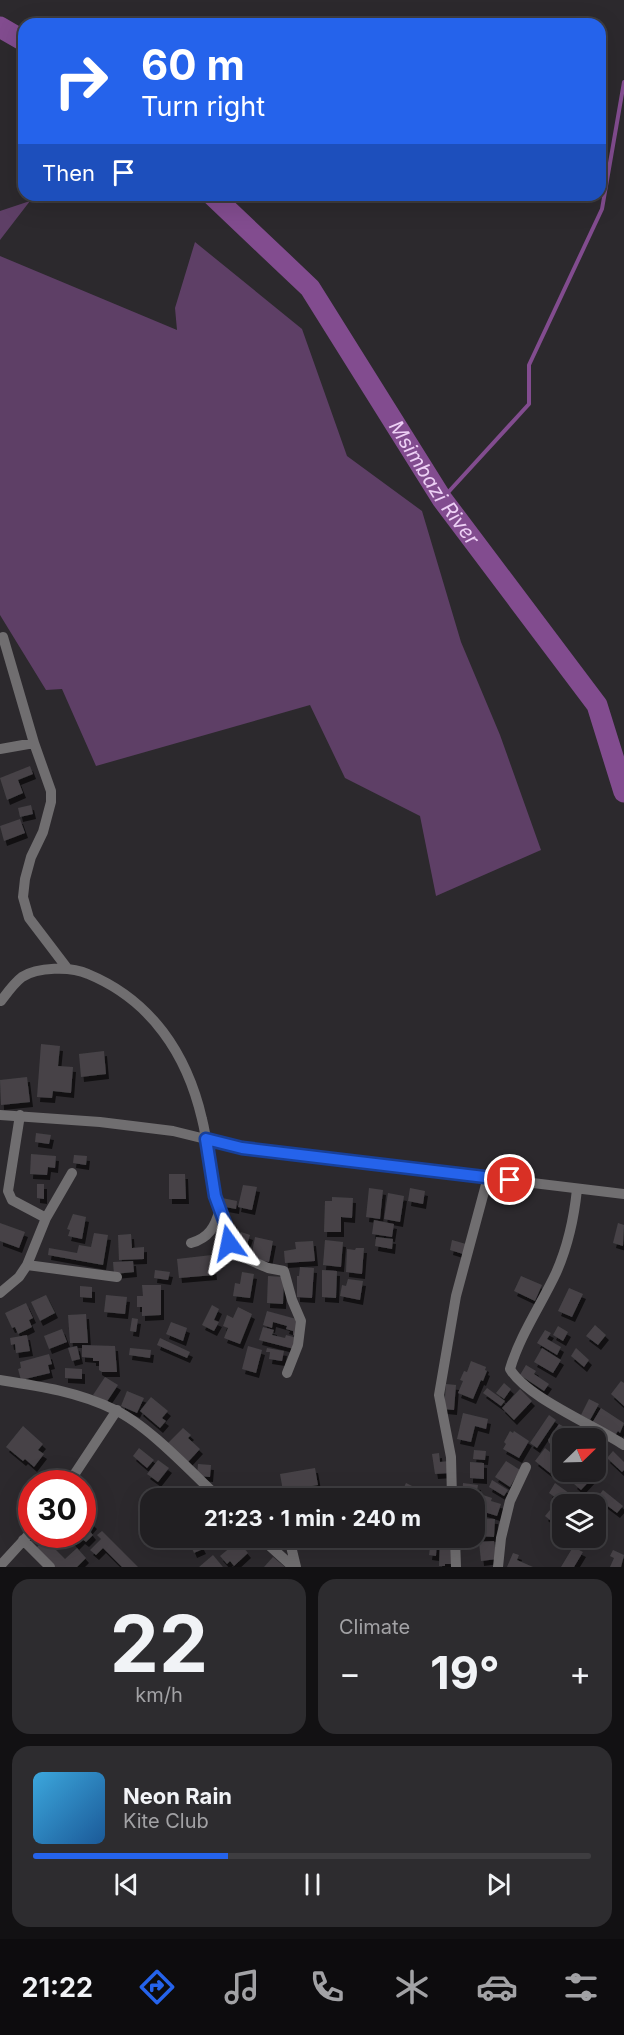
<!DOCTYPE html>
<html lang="en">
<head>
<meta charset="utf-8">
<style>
	:root { --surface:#211f22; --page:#2d2c2f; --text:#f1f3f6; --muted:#a2a2a5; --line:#3e3d40; --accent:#2563eb }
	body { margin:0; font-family:Inter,sans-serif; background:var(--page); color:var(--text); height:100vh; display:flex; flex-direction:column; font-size:22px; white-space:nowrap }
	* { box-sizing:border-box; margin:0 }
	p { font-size:20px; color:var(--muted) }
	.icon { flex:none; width:33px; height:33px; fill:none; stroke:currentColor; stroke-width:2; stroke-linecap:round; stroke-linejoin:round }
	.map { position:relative; height:1567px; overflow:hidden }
	.side { display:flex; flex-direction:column; gap:12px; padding:12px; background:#121113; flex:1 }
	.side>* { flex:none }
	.guide { position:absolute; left:18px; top:18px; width:588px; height:183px; border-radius:18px; box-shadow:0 6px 24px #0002,0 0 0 2px var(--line); background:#2563eb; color:#fff; overflow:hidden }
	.needle { width:39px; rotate:67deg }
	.buttons { position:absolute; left:552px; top:1428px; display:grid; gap:12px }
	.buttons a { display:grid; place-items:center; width:54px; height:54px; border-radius:12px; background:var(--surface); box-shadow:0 6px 24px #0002,0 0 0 2px var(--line); font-size:30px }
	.speed { position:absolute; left:18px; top:1470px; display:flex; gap:12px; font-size:30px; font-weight:700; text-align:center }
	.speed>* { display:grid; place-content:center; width:78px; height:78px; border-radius:50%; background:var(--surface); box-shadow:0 6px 24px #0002,0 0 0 2px var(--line); line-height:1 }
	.speed .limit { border:9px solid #d22; background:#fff; color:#111 }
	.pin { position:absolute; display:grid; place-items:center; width:51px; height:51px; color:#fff; margin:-26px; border:3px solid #fff; border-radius:50%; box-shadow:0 2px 6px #0007 }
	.me { position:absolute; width:66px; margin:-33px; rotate:348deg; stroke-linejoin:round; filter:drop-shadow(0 0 4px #0008) }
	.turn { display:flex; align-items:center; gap:21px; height:126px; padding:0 24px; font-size:27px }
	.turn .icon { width:78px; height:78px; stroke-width:2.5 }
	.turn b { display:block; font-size:42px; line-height:51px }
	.then { display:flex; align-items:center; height:57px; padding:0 24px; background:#0003; gap:12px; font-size:22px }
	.big { font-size:45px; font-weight:700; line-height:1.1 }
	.side .card { flex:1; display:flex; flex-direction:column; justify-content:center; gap:9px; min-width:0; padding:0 21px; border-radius:18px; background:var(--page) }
	.side .dial { align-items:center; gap:0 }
	.dial b { font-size:78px; line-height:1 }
	.song { display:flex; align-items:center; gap:18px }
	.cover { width:72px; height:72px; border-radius:9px; background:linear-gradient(135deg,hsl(200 70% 55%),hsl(210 70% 35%)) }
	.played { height:6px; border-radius:3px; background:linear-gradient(90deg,var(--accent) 35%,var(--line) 35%) }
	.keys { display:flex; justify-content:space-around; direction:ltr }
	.heat { display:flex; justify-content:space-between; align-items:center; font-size:33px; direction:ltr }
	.side .tiles { flex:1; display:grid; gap:12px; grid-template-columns:1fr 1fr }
	.card:last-child { grid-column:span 2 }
	.trip { position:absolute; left:140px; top:1488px; width:345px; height:60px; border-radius:18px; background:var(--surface); box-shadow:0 6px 24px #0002,0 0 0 2px var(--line); font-weight:700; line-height:60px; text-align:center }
	.menu { display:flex; height:96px; justify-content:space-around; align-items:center; background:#0d0c0e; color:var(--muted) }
	.menu .icon { width:42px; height:42px }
	.menu .current { color:var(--accent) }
	.menu b { font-size:27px; color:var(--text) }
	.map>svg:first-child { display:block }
	.green { fill:#5e3f66 }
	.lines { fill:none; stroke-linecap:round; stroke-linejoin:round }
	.stream { stroke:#824c8f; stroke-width:4 }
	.river { stroke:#824c8f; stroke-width:21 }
	.building { fill:#464347; filter:url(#shadow) }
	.street { stroke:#706e70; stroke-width:10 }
	.route-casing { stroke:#184099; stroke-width:15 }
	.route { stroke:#2563eb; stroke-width:10 }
	.labels { text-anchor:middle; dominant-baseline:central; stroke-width:6; stroke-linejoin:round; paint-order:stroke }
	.water-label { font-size:20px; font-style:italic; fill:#edd0f5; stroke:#141214 }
</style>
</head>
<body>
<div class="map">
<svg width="624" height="1567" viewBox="0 0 624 1567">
	<defs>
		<filter id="shadow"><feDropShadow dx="3" dy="5" stdDeviation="0" flood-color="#0009"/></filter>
	</defs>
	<rect width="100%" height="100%" fill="#2c292d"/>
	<path class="green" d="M30 201 0 240V211Z
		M195 242 302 329 347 456 422 511 461 642 500 735 541 850 436 896 420 816 345 778 310 705 96 766 62 689 46 690 0 615V256L177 330 175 308Z"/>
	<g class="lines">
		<path class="stream" d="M442 499 529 404V365L602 209 624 82"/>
		<g class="river">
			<path d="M0 27 24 41"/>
			<path id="s1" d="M212 195 310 288 442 499 597 705 624 792"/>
		</g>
	</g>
	<path class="building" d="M30 766 33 774 18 780 23 793 7 800 0 778Z
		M31 805 33 814 20 817 18 808Z
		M20 819 25 833 4 841 0 826Z
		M41 1044 60 1046 58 1066 73 1067 71 1093 53 1091 52 1098 37 1097Z
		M104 1051 106 1074 81 1077 79 1054Z
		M27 1077 30 1102 1 1105 0 1080Z
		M36 1133 51 1135 49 1144 35 1142Z
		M31 1154 56 1156 55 1168 48 1167 47 1175 30 1174Z
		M74 1155 87 1156 86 1165 73 1163Z
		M169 1174H185L186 1199H169Z
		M37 1184H44V1199L37 1198Z
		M243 1185 257 1187 252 1210 238 1207Z
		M369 1188 383 1190 380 1219 366 1217Z
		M410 1188 425 1191 423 1204 408 1201Z
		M388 1193 404 1196 400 1222 384 1219Z
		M332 1197 353 1198 352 1218 341 1217V1232H324L325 1201H332Z
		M222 1198 237 1201 236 1209 220 1206Z
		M73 1214 86 1217 82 1239 68 1236 70 1230 67 1229Z
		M374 1220 394 1224 392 1237 372 1234Z
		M0 1223 25 1232 19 1248 0 1241Z
		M618 1223 624 1225 623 1246 613 1243Z
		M241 1232 250 1235 244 1254 234 1251Z
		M94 1233 108 1235 103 1265 48 1255 49 1248 77 1253 79 1245 91 1247Z
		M131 1234 132 1248 144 1247V1259L119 1260 118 1235Z
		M255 1237 273 1241 269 1262 251 1258Z
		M376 1237 393 1239 392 1249 375 1246Z
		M325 1240 343 1242 341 1267 323 1265Z
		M452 1240 466 1244 463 1254 450 1250Z
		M313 1241 315 1261 285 1263 284 1251 296 1249 295 1242Z
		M356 1248H364L362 1274 346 1272 347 1249 355 1250Z
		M212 1255 214 1275 179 1278 177 1259Z
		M133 1261 134 1272 114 1274 113 1262Z
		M300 1267 314 1268 312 1298 297 1297V1276H299Z
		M155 1270 170 1272 168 1280 154 1278Z
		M322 1270 337 1271 336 1298 322 1297Z
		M242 1272 254 1274 250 1298 233 1296 235 1283 240 1284Z
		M268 1276 284 1277 283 1304 267 1303Z
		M521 1276 542 1285 535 1301 514 1291Z
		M348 1279 363 1281 360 1300 340 1296 342 1285 346 1286Z
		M142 1285H161V1315L142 1316V1307H137V1296H143Z
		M80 1286 92 1287V1298L80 1297Z
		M569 1288 583 1294 572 1317 558 1311Z
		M46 1295 55 1313 40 1321 31 1302Z
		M106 1295 127 1297 125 1314 104 1312Z
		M26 1303 33 1318 29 1320 32 1327 18 1334 15 1327 12 1328 5 1313Z
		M212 1305 219 1309 214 1320 219 1322 214 1331 202 1325Z
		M238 1307 252 1314 240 1344 224 1338 228 1328 223 1326 227 1315 233 1318Z
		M267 1311 300 1320 296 1336 293 1335V1331L286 1329 287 1326 273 1322 272 1328 263 1325Z
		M86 1314 88 1343H70L68 1315Z
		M132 1318 138 1319 136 1332 130 1331Z
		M171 1322 187 1328 183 1341 166 1334Z
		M595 1325 606 1335 598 1345 586 1336Z
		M558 1326 568 1332 563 1341 553 1335Z
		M263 1327 274 1330 272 1335 285 1338 286 1335 297 1338 294 1349 259 1340Z
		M62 1329 67 1342 49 1349 44 1336Z
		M545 1330 551 1333 547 1339 561 1347 557 1355 537 1343Z
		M27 1335 30 1351 16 1353 15 1344 11 1345 10 1338Z
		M160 1338 190 1352 187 1358 157 1345Z
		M82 1345 115 1346 117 1372H102L99 1370V1361H93V1358L82 1357Z
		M77 1346 80 1359 72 1361 68 1348Z
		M248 1346 262 1350 256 1373 242 1369Z
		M130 1348 151 1350 150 1358 129 1355Z
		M267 1348 284 1351 282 1361 269 1359 270 1352H266Z
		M542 1348 561 1360 553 1373 534 1362Z
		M576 1348 589 1360 584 1367 571 1356Z
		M49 1354 52 1364 48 1365 50 1373 21 1380 18 1369 21 1368 20 1362Z
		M471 1361 486 1367 485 1370 487 1371 483 1381 481 1380 473 1399 458 1393 463 1381 460 1380 464 1371 467 1372Z
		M526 1365 536 1371 534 1374 549 1384 544 1391 520 1375Z
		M65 1368 82 1369V1379L65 1378Z
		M105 1377 118 1385 106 1403 93 1395Z
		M621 1381 624 1383V1406L611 1394Z
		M504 1383 511 1389 504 1399 496 1393Z
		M446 1384 456 1385 454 1410 444 1409Z
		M487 1388 505 1401 501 1406 483 1393Z
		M520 1389 532 1401 514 1420 502 1408Z
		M127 1391 144 1398 137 1413 121 1406Z
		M151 1397 168 1411 162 1418 166 1421 160 1428 140 1411Z
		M589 1399 599 1404 590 1420 581 1415Z
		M601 1408 624 1423 620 1433 618 1431 614 1437 592 1423Z
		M463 1413 488 1419 486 1429 475 1426 471 1442 457 1439Z
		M549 1415 556 1420 537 1448 530 1443Z
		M559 1424 571 1431 575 1436 572 1438H562V1451L549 1443 548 1440Z
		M23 1426 43 1444 38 1450 44 1454 34 1467 25 1459 23 1461 6 1447Z
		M183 1428 191 1435 188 1438 200 1449 188 1462 168 1443Z
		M510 1431 513 1433 514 1431 529 1441 519 1458 503 1449 506 1444 504 1442Z
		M139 1448 154 1460 147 1468 133 1456Z
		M545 1448 560 1460 550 1473 535 1461Z
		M474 1450 486 1451 485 1460 473 1459Z
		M613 1451 624 1462V1470L622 1472 607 1458Z
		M439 1453 440 1462 449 1461 450 1473 435 1474 432 1454Z
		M158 1460 169 1468 158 1482 147 1474Z
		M506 1461 520 1470 510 1487 495 1477Z
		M470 1462 484 1463V1479L470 1478Z
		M198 1464 211 1465 210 1477 197 1476Z
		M315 1468 318 1485 283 1491 280 1474Z
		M56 1470 68 1476 64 1484H50Z
		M584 1472H591L595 1475 581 1490 574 1484Z
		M492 1480 508 1490 504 1496 489 1487Z
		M406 1483 414 1487 409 1498H399Z
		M463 1483 478 1485 475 1503 474 1498H462Z
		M555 1483 584 1504H565L549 1493Z
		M603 1490 623 1506 617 1513 597 1498Z
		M483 1495 492 1498 491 1501 501 1504 497 1516 478 1510Z
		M555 1504 562 1510 561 1529 545 1516Z
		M82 1513 94 1524 89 1530 93 1535 86 1542 82 1539 76 1545 66 1534H82Z
		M478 1518 495 1519 494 1537 477 1536Z
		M102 1531 138 1567H122L103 1548 96 1555 90 1550 101 1539 97 1535Z
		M45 1539 65 1559 77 1548 86 1558 77 1567H54L36 1548Z
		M198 1539 203 1549 194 1553 190 1543Z
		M431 1540 437 1541 436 1556 429 1555Z
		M238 1541 248 1553 234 1566 230 1561 227 1564 220 1556Z
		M494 1541 497 1559 481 1561 479 1542Z
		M440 1542H456L454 1564H445V1566H439Z
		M573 1547 583 1552 574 1567H561Z
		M613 1550 624 1555 621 1567H610L614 1558 610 1556Z
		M513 1553 519 1555 517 1560 533 1567H507Z
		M213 1555 223 1567H199Z
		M273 1557 285 1567H264Z"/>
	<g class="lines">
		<path class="street" d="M3 637 34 743 51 791V802L43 832 31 857 25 879 23 897 29 918 67 968
			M0 749 34 743
			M1 1001C7 993 14 983 22 977 37 967 71 966 88 974 151 1000 187 1054 202 1119 208 1142 209 1167 214 1191 216 1201 222 1211 225 1221 228 1231 228 1241 231 1252L268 1268 284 1271 292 1300 301 1321 298 1345 287 1373
			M0 1115 100 1122 173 1131 242 1148 624 1194
			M20 1115 8 1191 12 1200 46 1218
			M577 1189C574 1219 568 1246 556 1273 541 1305 520 1335 510 1369 526 1397 594 1425 624 1445
			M191 1243C209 1238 215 1227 220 1209
			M27 1265 117 1277
			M0 1293 19 1277 27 1265 46 1218 72 1173
			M0 1380C39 1386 79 1392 115 1410 149 1426 191 1472 219 1498
			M68 1484 117 1410
			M452 1498 451 1457 439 1395 456 1296 488 1177
			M261 1538 293 1567
			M289 1538 296 1567
			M455 1538 456 1567
			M23 1540 50 1567
			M0 1566 32 1531
			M498 1567 501 1538 510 1501 526 1467"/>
	</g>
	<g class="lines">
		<g class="route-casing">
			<path id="route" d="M229 1243V1234L215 1196 206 1139 242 1148 510 1180"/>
		</g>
		<use href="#route" class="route"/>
	</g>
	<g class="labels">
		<g class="water-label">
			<text stroke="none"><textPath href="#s1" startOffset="366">Msimbazi River</textPath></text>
		</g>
	</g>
</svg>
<div class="buttons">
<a><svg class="needle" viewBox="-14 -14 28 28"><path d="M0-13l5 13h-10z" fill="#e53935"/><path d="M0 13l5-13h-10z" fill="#a2a2a5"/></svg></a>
<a><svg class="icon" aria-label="layers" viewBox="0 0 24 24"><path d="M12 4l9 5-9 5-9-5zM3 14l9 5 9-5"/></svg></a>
</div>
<div class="speed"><div class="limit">30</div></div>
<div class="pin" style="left:510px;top:1180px;background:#d93025"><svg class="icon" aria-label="arrive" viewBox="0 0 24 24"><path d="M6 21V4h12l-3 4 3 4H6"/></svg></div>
<svg class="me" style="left:229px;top:1243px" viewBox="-20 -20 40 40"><path d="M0-17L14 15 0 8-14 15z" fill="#2563eb" stroke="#fff" stroke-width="4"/></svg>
<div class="trip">21:23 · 1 min · 240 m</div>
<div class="guide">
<div class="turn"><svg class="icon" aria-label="right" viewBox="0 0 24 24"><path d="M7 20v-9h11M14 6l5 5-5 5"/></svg><div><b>60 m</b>Turn right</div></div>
<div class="then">Then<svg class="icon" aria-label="arrive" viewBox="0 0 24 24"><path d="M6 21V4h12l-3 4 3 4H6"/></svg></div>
</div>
</div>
<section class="side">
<div class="tiles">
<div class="card dial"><b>22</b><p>km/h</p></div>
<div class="card"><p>Climate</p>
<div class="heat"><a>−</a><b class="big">19°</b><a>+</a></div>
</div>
<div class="card">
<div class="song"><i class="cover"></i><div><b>Neon Rain</b><p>Kite Club</p></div></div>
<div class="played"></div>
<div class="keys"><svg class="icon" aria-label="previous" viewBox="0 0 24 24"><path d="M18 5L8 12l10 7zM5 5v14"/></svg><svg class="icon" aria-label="pause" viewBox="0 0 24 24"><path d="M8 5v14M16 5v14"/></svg><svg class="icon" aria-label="next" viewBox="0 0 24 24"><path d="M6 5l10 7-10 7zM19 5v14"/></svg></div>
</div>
</div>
</section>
<nav class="menu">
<b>21:22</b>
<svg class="icon current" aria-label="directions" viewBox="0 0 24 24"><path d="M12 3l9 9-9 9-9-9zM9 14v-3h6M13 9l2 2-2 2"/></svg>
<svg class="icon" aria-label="music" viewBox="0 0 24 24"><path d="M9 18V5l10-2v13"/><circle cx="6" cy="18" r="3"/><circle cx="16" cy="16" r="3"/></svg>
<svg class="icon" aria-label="phone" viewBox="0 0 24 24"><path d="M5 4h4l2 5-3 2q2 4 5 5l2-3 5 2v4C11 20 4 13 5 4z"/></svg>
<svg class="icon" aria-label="climate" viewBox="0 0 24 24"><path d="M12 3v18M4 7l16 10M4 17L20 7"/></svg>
<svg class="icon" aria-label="car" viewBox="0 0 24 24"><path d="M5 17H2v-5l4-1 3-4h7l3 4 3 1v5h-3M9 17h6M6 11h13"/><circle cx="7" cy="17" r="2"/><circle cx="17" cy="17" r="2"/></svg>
<svg class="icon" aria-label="filters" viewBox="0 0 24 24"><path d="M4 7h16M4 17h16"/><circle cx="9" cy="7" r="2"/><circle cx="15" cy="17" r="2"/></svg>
</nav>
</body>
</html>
